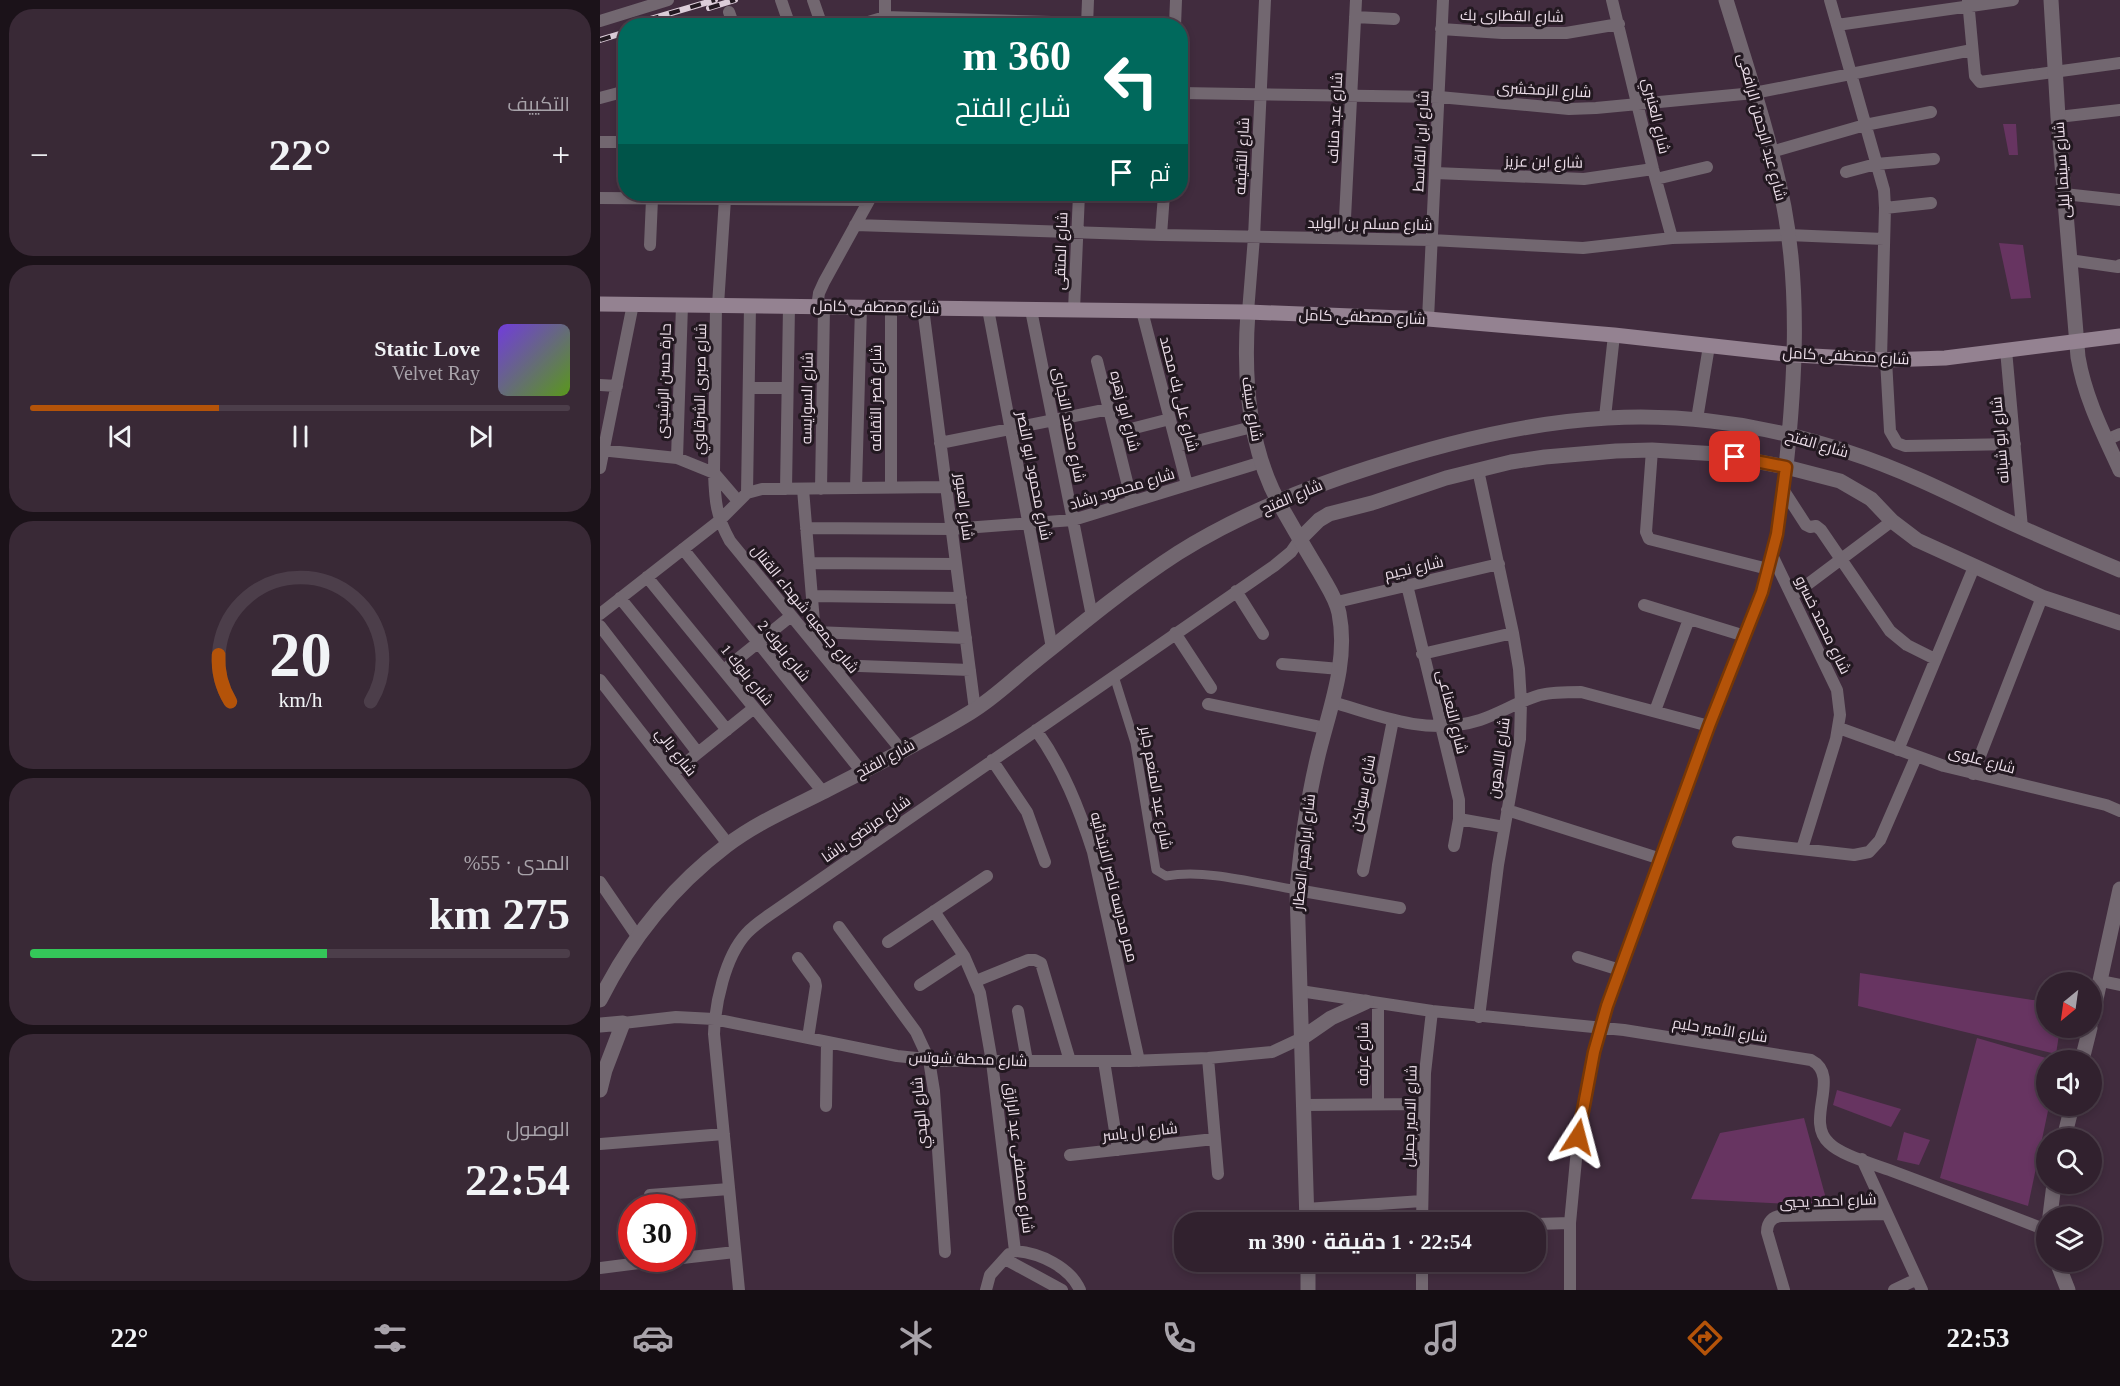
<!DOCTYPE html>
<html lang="ar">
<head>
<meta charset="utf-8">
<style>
	:root { --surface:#31212e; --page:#392936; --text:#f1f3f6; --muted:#a8a3aa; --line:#4c3e4a; --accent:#b45309 }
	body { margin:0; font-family:"Times New Roman",Cairo,serif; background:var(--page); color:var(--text); direction:rtl; height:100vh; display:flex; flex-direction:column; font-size:22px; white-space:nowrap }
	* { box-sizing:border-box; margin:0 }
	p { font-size:20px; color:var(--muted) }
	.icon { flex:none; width:33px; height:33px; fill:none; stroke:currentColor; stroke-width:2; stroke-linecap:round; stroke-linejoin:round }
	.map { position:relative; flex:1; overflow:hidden; direction:ltr }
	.drawer { display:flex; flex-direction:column; gap:9px; padding:9px; background:#1b1219; width:600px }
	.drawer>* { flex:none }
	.hud { position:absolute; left:18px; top:18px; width:570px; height:183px; border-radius:24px; box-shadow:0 3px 9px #0003,0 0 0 2px var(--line); direction:rtl; background:#00695c; color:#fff; overflow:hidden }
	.needle { width:39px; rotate:209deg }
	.fabs { position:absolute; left:1436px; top:972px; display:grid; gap:12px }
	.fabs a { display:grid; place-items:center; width:66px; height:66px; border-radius:50%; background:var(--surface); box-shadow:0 3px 9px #0003,0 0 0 2px var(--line); font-size:30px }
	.speed { position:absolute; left:18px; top:1194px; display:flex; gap:12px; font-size:30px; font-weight:700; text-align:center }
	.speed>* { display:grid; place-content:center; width:78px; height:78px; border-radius:50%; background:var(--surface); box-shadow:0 3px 9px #0003,0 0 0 2px var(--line); line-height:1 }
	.speed .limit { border:9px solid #d22; background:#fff; color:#111 }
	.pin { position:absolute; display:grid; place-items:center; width:51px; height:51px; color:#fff; margin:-26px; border-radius:12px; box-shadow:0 3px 9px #0006 }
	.me { position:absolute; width:66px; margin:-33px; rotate:9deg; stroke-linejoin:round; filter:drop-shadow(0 0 4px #0008) }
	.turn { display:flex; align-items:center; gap:21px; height:126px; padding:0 18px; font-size:27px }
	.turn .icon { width:78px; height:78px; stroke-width:2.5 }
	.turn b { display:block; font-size:42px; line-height:51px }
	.then { display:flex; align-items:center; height:57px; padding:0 18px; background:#0003; gap:12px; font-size:22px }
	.big { font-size:45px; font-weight:700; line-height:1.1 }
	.drawer .card { flex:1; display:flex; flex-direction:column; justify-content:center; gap:9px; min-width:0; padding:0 21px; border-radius:24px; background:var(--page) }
	.drawer .dial { align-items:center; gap:0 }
	.dial svg { height:156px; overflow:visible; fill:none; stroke:var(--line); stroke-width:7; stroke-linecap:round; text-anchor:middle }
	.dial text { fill:var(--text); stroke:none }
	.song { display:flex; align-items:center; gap:18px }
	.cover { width:72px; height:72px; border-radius:9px; background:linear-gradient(135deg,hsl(260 70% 55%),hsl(90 70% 35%)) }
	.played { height:6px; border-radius:3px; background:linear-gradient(90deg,var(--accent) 35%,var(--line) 35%) }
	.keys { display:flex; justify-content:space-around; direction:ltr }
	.heat { display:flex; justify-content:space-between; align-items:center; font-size:33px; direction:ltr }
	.charge { height:9px; border-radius:4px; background:linear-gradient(90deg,#34c759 55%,var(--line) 0) }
	.trip { position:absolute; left:574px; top:1212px; width:372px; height:60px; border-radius:24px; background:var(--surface); box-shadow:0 3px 9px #0003,0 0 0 2px var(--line); font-weight:700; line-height:60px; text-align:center; direction:rtl }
	.tabs { display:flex; height:96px; justify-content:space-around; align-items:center; background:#140d12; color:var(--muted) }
	.tabs .icon { width:42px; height:42px }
	.tabs .selected { color:var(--accent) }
	.tabs b { font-size:27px; color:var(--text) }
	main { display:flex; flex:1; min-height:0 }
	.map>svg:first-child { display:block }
	.green { fill:#673461 }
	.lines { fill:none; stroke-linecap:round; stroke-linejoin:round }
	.pedestrian { stroke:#726770; stroke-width:9 }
	.minor { stroke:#726770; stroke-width:12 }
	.tertiary { stroke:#726770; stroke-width:15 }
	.secondary { stroke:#948291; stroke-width:15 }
	.rail-casing { stroke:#dccdd9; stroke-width:6 }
	.rail { stroke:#221820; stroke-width:4; stroke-dasharray:11; stroke-linecap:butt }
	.route-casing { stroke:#753606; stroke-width:15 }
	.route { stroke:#b45309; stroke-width:10 }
	.labels { text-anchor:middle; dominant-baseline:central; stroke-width:6; stroke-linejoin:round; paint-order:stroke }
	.street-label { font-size:15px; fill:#eddfea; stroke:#221820 }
</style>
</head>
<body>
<main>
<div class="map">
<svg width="1520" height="1290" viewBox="0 0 1520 1290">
	<rect width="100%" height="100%" fill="#412c3e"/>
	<path class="green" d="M1403 124H1416L1418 155H1409Z
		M1399 243 1423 245 1431 298 1411 299Z
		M1260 973 1446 1002V1028H1460L1456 1054 1258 1006Z
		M1377 1038 1453 1060H1446V1106H1449L1428 1206 1340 1178Z
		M1237 1090 1301 1109 1291 1127 1233 1105Z
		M1204 1118 1228 1206 1091 1199 1120 1133Z
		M1304 1132 1330 1140 1319 1165 1297 1160Z"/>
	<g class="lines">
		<path class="pedestrian" d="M514 676 535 743 556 870 566 876C607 869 655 883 697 890"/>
		<path class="minor" d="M181 0 190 26
			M213 0 222 26
			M1012 0 1053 169 1072 238
			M1230 0 1284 190 1285 208 1281 359
			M1368 0 1375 76 1380 82 1520 63
			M129 12 134 26
			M755 17 794 19
			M0 21 68 0
			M82 24V26
			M285 24V0
			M1237 25 1413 0
			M255 26 285 17 487 23
			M487 26 488 0
			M575 26 576 0
			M841 29 902 33H966L1019 24
			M580 93 839 97 969 109 996 108 1154 93 1372 50
			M0 98 26 91
			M1458 117 1520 110
			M0 142H26
			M1171 152 1265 125 1331 112
			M1246 172 1276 164 1334 159
			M835 173 984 179 1053 169
			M1056 179 1107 167
			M1464 194 1520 200
			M0 198 269 200
			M1285 208 1331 203
			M255 225 561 235 831 240 983 248 1072 238 1188 235 1284 239
			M561 235 564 194
			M744 238 756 0
			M50 245 52 199
			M1469 260 1518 267 1520 265
			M116 305 114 473C115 501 116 516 130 541L302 751
			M118 305 125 199
			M217 307 219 293 224 282 272 195
			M323 308 375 710
			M388 309 452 648
			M431 310 492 616
			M474 310 479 194
			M542 311 587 485
			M648 312 654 237 665 0
			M828 319 843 0
			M1406 350 1422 528
			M1286 360 1290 431 1297 443 1305 446 1415 444
			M497 361 532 502
			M0 385 17 386
			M149 388H187
			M1005 417 1014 335
			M1097 419 1109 346
			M515 433 570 419
			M1506 440 1520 434
			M340 443 509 409
			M577 446 652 427
			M0 450 77 458 114 473 138 501
			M1052 450 1046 532 1049 539 1168 569
			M77 458 82 305
			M0 468 33 304
			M878 470 913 633 919 669 921 702 920 739 898 865 879 1017
			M256 488 261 307
			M291 488V308
			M186 489 189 306
			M203 489 216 646
			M221 489 224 307
			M1184 491 1206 525 1210 527 1216 526 1221 530 1290 631 1307 645 1335 659
			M147 493 150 306
			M206 528 351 529 473 520 662 462
			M83 549 262 772
			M1172 555 1237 690 1240 715 1236 739 1202 849
			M209 563 356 564
			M47 577 223 792
			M807 585 859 800V819L854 846
			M636 591 663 634
			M212 596 361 598
			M1192 596 1292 521
			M20 598 127 730
			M737 602 899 564
			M1044 605 1145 636
			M0 614 119 521 147 493 162 489 346 487
			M0 626 98 753
			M215 632 366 638
			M575 633 611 688
			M822 654 913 633
			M682 664 740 669
			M232 665 370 670
			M124 670 191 616
			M0 680 128 844
			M733 702C781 717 829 736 880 720 901 713 919 701 940 695 953 692 967 692 981 692L1109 726
			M608 704 725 728
			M1055 711 1089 619
			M1239 728 1344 766 1506 805 1520 811
			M436 730C463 768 479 808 493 852L539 1061
			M1298 750 1374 567
			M392 760 427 812 445 862
			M73 773 154 708
			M1373 774 1442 597
			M907 810 1061 859
			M859 819 904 827
			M1138 842 1254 855 1269 852 1280 840 1316 757
			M763 871 793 720
			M0 882 37 936
			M697 890 800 908
			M334 911 364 956 380 993 392 1062 415 1251
			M239 927 316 1032 329 1060 334 1091 345 1252
			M288 942 387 876
			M978 957 1020 970
			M198 958 215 981 216 986 208 1038
			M376 981 428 960H435L441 963 470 1061
			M1501 981 1520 985
			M320 985 364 956
			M700 991 832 1011 1024 1030 1211 1060C1242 1076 1204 1120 1229 1143 1242 1156 1274 1164 1292 1171 1343 1190 1395 1210 1446 1230
			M778 1004V1104
			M418 1011 427 1061
			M23 1023 76 1017 114 1019 297 1056 346 1061H530L608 1058 672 1052 702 1038
			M608 1058 618 1174
			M504 1061 518 1150
			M704 1105 824 1104
			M226 1106 227 1042
			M0 1144 124 1134
			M470 1155 614 1139
			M1262 1159 1322 1290
			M50 1195 129 1189
			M706 1209 822 1201
			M822 1222 825 1073 832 1011
			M936 1224 970 1223
			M415 1251C440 1253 470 1267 480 1290
			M82 1258 135 1252
			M405 1259 462 1290
			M822 1262V1290
			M0 1268 79 1258
			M139 1290 114 1034C115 1004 125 957 146 934 154 925 165 918 175 911L674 566 691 552 700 539
			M386 1290 390 1275 409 1254
			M970 1290V1223L977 1149 984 1100 1000 1028 1109 726 1162 592 1177 534 1186 467
			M1184 1290 1167 1232C1167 1222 1173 1216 1182 1216L1287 1214
			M1294 1290 1317 1279"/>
		<path class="tertiary" d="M1126 0C1147 68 1170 137 1184 207 1200 292 1195 381 1186 467
			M1451 0 1458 117 1478 357C1485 398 1503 433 1520 470
			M648 312C643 379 648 451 683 510 695 531 707 552 720 573 727 586 736 598 739 613 749 664 728 712 717 760 707 803 701 846 697 890L707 1222
			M700 539 719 520 729 514 772 503 846 478 911 462 945 457 1016 451 1052 450 1118 454 1186 467 1240 481 1271 499 1292 521 1317 540 1442 597 1520 623
			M0 1000C30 940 72 887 126 846 156 823 191 808 225 791 274 766 324 741 371 712 393 699 412 680 432 664 480 625 527 586 578 553 637 516 703 489 769 468 935 413 1079 395 1248 452 1298 468 1345 491 1392 514 1434 534 1477 552 1520 570
			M1491 1022 1520 889
			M0 1025 23 1023 5 1070 0 1090
			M702 1038 731 1018 766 1002
			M1482 1060 1490 1028
			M1464 1138 1472 1106
			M1450 1216 1454 1184
			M708 1262V1290
			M1457 1262 1468 1290"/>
		<path class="secondary" d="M0 304 648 312 828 319 1014 335 1195 355 1286 360 1345 358 1520 336"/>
		<g class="rail-casing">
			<path id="rail" d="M109 8 135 0
				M27 26 115 0
				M0 40 26 32"/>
		</g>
		<use href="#rail" class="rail"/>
	</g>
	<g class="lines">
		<g class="route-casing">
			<path id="route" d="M978 1137 994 1052 1007 1006 1109 726 1162 592 1177 534 1186 467 1135 457"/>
		</g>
		<use href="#route" class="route"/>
	</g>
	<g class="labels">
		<g class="street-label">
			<text transform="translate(912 16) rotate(1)">شارع القطارى بك</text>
			<text transform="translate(944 90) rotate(3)">شارع الزمخشرى</text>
			<text transform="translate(1056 116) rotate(77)">شارع العنبري</text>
			<text transform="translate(735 118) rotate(-87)">شارع عبد مناف</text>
			<text transform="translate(1162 127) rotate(75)">شارع عبد الرحمن الرافعى</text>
			<text transform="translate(821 141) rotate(-87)">شارع ابن القاسط</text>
			<text transform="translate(642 156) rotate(-87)">شارع الثقيفه</text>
			<text transform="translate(944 162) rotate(1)">شارع ابن عزيز</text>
			<text transform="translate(1462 170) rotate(-94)">شارع سينما ليلى</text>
			<text transform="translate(770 224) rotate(1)">شارع مسلم بن الوليد</text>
			<text transform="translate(461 251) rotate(-88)">شارع المتقى</text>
			<text transform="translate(276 307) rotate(1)">شارع مصطفى كامل</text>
			<text transform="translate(762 317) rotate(2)">شارع مصطفى كامل</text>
			<text transform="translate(1246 356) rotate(3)">شارع مصطفى كامل</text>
			<text transform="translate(64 381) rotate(-88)">حارة حسن الرشيدى</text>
			<text transform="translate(100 389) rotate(-89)">شارع صبرى الشرقاوي</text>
			<text transform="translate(579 394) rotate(76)">شارع على بك محمد</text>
			<text transform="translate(207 398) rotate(-89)">شارع السوايسه</text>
			<text transform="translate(276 398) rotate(-90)">شارع قصر الثقافه</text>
			<text transform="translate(652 409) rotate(81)">شارع سيف</text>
			<text transform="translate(525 411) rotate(76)">شارع ابو زهره</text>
			<text transform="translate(469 425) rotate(79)">شارع محمد النجارى</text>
			<text transform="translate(1400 440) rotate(-95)">شارع ابو شبانه</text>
			<text transform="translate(1217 444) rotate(16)">شارع الفتح</text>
			<text transform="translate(434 476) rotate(79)">شارع محمود ابو النصر</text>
			<text transform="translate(522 489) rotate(-17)">شارع محمود رشاد</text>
			<text transform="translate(692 497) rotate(-23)">شارع الفتح</text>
			<text transform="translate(364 507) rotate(83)">شارع العبور</text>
			<text transform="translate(814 568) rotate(-13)">شارع نجيم</text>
			<text transform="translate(205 609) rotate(51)">شارع جمعيه شهداء القنال</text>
			<text transform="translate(1223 625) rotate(64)">شارع محمد خسرو</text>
			<text transform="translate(184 651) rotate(51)">شارع بلوك 2</text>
			<text transform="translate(147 675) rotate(51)">شارع بلوك 1</text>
			<text transform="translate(852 712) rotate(76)">شارع النعناعى</text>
			<text transform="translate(76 752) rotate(52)">شارع بالي</text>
			<text transform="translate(899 758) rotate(-82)">شارع اللاهون</text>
			<text transform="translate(285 759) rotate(-28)">شارع الفتح</text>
			<text transform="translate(1382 760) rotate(15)">شارع علوى</text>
			<text transform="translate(556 788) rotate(80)">شارع عبد المنعم جابر</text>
			<text transform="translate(763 793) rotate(-79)">شارع سواكن</text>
			<text transform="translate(266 829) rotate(-35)">شارع مرتضى باشا</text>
			<text transform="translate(704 852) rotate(-84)">شارع ابراهيم العطار</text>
			<text transform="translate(514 887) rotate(76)">ممر مدرسه ناصر الابتدائيه</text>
			<text transform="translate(1120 1030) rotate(9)">شارع الأمير حليم</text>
			<text transform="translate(763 1054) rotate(-90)">شارع عرفه</text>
			<text transform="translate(368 1059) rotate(2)">شارع محطة شوتس</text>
			<text transform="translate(320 1113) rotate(-95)">شارع الهدي</text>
			<text transform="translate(810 1116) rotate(-88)">شارع الامير جميل</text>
			<text transform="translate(540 1132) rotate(-6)">شارع ال ياسر</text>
			<text transform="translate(419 1158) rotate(83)">شارع مصطفى عبد الرازق</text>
			<text transform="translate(1228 1201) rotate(-2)">شارع احمد يحيي</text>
		</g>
	</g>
</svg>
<div class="fabs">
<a><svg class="needle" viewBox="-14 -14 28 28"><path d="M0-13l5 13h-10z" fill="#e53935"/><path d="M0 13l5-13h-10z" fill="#a8a3aa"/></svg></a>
<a><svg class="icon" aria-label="sound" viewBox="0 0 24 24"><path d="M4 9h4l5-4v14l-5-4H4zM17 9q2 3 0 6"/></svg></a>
<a><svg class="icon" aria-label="search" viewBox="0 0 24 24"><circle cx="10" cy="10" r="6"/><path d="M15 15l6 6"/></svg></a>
<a><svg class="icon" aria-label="layers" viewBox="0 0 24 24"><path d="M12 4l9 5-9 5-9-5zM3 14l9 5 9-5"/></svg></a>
</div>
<div class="speed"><div class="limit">30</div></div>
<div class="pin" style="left:1135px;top:457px;background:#d93025"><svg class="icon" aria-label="arrive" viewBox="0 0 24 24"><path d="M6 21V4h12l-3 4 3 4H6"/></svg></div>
<svg class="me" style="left:978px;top:1137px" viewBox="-20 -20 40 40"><path d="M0-17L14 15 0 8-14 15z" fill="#b45309" stroke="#fff" stroke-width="4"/></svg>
<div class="trip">22:54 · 1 دقيقة · 390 m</div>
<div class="hud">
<div class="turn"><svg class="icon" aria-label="left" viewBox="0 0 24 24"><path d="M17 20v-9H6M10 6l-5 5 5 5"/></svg><div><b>360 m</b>شارع الفتح</div></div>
<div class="then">ثم<svg class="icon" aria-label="arrive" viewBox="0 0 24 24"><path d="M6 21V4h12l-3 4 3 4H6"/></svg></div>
</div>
</div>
<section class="drawer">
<div class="card"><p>التكييف</p>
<div class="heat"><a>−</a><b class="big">22°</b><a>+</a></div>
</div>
<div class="card">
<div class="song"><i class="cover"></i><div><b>Static Love</b><p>Velvet Ray</p></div></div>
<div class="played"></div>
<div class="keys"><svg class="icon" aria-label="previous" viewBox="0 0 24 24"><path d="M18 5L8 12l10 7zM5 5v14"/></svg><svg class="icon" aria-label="pause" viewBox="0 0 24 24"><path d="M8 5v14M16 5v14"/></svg><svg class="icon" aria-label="next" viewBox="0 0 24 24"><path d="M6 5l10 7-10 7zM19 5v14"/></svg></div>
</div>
<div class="card dial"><svg viewBox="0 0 100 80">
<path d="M14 69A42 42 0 1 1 86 69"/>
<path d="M14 69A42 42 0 0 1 8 45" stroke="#b45309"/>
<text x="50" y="56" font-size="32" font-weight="700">20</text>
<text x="50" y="72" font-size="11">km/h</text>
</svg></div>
<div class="card"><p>المدى · 55%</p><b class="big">275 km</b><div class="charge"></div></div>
<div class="card"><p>الوصول</p><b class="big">22:54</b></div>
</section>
</main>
<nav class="tabs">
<b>22:53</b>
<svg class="icon selected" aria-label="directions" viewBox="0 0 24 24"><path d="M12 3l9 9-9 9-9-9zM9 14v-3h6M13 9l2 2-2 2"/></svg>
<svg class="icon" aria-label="music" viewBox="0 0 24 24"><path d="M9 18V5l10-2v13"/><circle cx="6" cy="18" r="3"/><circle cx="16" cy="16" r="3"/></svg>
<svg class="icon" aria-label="phone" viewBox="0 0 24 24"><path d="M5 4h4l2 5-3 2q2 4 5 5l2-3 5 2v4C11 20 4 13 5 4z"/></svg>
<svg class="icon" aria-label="climate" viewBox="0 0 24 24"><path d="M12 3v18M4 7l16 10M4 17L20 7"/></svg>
<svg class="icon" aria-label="car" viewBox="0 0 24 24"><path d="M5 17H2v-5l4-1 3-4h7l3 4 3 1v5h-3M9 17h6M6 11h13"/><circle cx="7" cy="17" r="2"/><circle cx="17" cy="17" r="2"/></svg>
<svg class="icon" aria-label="filters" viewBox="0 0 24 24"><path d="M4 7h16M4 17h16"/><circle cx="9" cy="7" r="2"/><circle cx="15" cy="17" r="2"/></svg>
<b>22°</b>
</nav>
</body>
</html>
